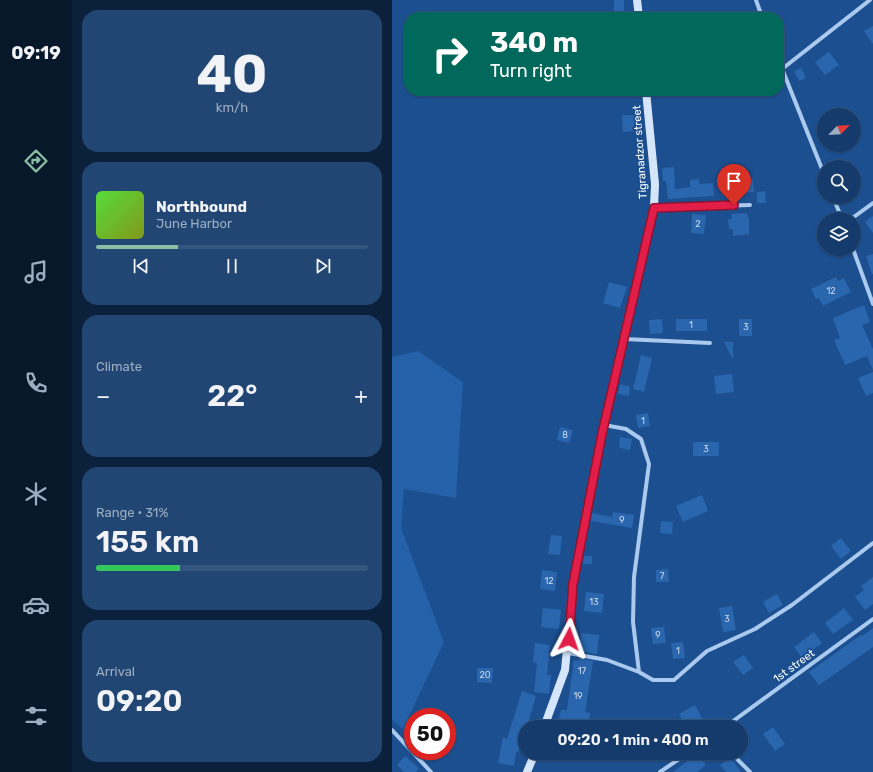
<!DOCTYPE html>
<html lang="en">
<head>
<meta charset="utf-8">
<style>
	:root { --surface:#143b6b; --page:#214673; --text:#f1f3f6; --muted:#9dadc1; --line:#33557e; --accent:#8abfa5 }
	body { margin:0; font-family:Rubik,sans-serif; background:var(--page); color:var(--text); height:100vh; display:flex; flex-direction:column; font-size:15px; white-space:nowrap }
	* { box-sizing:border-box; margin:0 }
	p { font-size:13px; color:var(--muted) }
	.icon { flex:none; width:22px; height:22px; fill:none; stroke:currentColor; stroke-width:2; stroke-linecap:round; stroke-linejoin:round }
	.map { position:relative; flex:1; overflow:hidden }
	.drawer { display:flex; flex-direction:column; gap:10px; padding:10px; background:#0b203b; width:320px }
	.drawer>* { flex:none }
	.guide { position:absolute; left:12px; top:12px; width:380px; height:84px; border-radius:16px; box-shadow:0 1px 3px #0004,0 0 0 1px var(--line); background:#00695c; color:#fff; overflow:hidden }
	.needle { width:26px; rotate:66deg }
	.buttons { position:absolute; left:425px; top:108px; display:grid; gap:8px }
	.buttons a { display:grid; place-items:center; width:44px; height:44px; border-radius:50%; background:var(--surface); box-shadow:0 1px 3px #0004,0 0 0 1px var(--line); font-size:20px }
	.speed { position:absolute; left:12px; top:708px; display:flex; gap:8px; font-size:20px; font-weight:700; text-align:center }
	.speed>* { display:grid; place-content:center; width:52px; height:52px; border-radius:50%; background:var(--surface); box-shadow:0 1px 3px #0004,0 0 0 1px var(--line); line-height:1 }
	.speed .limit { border:6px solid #d22; background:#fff; color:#111 }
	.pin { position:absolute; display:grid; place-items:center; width:34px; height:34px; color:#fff; margin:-41px -17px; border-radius:50% 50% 50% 0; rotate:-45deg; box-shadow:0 0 4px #0007 }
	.pin .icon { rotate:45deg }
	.me { position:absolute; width:44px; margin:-22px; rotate:4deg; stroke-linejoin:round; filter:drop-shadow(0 0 3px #0008) }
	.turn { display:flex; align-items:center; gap:14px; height:84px; padding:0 20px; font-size:18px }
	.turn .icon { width:52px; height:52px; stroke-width:2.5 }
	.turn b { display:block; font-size:28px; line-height:34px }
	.big { font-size:30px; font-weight:600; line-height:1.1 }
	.drawer .widget { flex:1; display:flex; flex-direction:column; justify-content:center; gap:6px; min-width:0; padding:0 14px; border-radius:16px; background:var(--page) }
	.drawer .dial { align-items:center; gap:0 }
	.dial b { font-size:52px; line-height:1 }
	.song { display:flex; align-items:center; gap:12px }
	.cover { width:48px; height:48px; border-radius:6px; background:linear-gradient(135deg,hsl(110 70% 55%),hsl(70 70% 35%)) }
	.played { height:4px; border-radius:2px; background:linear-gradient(90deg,var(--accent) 30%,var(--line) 30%) }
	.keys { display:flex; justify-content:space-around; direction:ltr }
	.heat { display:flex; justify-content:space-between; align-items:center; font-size:22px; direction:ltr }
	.charge { height:6px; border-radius:3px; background:linear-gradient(90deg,#34c759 31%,var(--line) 0) }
	.trip { position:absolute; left:126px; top:720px; width:230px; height:40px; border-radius:20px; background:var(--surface); box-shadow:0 1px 3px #0004,0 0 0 1px var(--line); font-weight:600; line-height:40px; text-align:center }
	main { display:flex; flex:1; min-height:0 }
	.tabs { display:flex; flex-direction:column; width:72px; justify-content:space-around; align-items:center; background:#08182b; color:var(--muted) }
	.tabs .icon { width:28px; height:28px }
	.tabs .current { color:var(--accent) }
	.tabs b { font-size:18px; color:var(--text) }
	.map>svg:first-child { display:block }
	.green { fill:#2461a8 }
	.building { fill:#2a66ad }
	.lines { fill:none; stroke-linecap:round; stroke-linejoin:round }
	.street { stroke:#a9c9ee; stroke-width:4 }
	.secondary { stroke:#d6e6fa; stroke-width:8 }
	.route-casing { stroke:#92132f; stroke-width:10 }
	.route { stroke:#e11d48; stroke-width:7 }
	.labels { text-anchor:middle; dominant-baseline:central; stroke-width:4; stroke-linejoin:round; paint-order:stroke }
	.number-label { font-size:9px; fill:#cad9ea }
	.street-label { font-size:11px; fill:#fff; stroke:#1b4f8f }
</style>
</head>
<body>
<main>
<nav class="tabs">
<b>09:19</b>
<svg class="icon current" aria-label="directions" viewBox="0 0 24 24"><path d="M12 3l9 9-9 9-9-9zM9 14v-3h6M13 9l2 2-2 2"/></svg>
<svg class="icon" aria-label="music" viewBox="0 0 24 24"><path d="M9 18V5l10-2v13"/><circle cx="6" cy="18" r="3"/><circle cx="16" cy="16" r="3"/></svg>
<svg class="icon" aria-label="phone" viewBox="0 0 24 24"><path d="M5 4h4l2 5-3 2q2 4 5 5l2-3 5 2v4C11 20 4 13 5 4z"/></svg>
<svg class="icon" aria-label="climate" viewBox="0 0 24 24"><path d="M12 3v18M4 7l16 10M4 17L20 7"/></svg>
<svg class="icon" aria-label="car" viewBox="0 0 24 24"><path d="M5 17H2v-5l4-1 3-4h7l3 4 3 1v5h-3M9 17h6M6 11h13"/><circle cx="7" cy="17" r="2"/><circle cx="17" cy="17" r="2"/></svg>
<svg class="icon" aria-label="filters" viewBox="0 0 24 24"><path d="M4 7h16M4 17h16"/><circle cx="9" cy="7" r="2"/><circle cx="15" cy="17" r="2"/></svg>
</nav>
<section class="drawer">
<div class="widget dial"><b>40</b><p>km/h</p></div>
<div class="widget">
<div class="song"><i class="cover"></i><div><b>Northbound</b><p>June Harbor</p></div></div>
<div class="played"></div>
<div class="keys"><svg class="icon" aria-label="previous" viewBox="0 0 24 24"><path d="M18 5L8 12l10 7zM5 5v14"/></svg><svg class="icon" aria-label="pause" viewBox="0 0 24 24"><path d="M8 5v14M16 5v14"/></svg><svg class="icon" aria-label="next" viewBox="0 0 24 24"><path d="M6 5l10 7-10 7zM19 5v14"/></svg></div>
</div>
<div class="widget"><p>Climate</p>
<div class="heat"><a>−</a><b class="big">22°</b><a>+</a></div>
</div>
<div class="widget"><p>Range · 31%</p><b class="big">155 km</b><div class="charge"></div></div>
<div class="widget"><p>Arrival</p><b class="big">09:20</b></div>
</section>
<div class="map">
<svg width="481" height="772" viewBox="0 0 481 772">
	<rect width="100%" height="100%" fill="#1b4f8f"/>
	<path class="green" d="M26 351 71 382 64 498 12 489 9 528 52 642 11 729 0 720V357Z"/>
	<path class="building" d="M222 0H232V17H222Z
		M481 26V44L472 31Z
		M437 52 447 65 433 75 423 62Z
		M409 68 414 78 407 81 402 71Z
		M230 115H242L243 131 231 132Z
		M462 165 470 175 462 182Z
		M282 167 283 189 298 187V180L307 179V184L321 183 322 196 276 199 274 181H271L270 168Z
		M361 179 362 192 347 193 346 180Z
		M373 191 374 203H365V192Z
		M355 213 356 218H357V234L341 236V229H337L336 219H340L339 214Z
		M300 214 314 215 312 234 299 233Z
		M481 216V233L473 222Z
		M481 254V274H480L474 256Z
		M444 277 446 281 452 278 459 292 431 306 427 298 424 299 419 289Z
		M217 282 235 287 228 308 211 303Z
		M472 305 478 322 470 325 481 349V370L475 356 453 365 442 340 448 338 441 318Z
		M270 319 271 333 258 334 257 320Z
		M284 319H315V331H284Z
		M347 319H360V336H347Z
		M332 342H341V360Z
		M249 355 260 358 252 392 241 389Z
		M481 372V393L474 396 466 378Z
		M340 374 342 392 324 394 322 376Z
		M228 384 238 387 237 396 226 394Z
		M256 413 258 426 246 428 244 415Z
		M168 427 181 430 177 443 165 440Z
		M228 437 240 439 238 450 227 448Z
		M301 442H327V456H301Z
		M310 495 316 511 291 522 284 506Z
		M221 512 242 515 240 528 199 521 200 513 220 517Z
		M269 521 281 522 280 534 268 533Z
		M159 535 170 536 168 555 156 554Z
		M449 538 459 551 449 559 439 546Z
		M192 556H200V564H191Z
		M276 569 277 582H264V570Z
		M150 570 165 572 163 591 148 589Z
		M481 577V604L473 610 463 597 472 590 469 586Z
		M194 592 212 594 210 613 192 611Z
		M385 594 391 605 377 613 371 602Z
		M340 606 344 630 331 632 327 608Z
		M151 608 169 610 167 629 149 627Z
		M452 608 461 620 441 634 433 623Z
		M272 627 274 643 261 644 259 628Z
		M481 628V647L427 685 417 672 469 635 470 636Z
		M422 632 430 643 410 658 402 647Z
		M189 633 207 635 205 654 187 651Z
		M291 642 293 658 281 659 279 643Z
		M143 643 158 645 155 675H159L157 694 142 692 145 663 141 662Z
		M352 655 361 668 351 675 341 662Z
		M186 658 201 661 193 712 198 713 196 727H165L169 710H175L182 660 186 661Z
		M85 668H101L100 683 85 682Z
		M130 691 144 696 135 727H133L127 751 124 752 122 766 106 763 111 737 115 739Z
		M303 705 313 723 306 727H294L287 714Z
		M381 727 393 744 383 751 371 734Z
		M245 753H266V754L248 761Z
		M305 754 314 765 305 772H281Z
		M13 756 27 768 24 772H12L5 765Z
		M339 758 349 772H334L328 765Z"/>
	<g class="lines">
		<path class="street" d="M364 0 370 17
			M387 61 432 174
			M390 69 478 0
			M441 197 450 219
			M262 208 358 205
			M459 219 481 203
			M461 249 481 304
			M232 339 318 343
			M212 425 234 429 249 439 257 464 242 577 241 622 247 672
			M176 653 215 660 247 672 261 680H282L315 651 363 629 400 605 481 543
			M333 727 481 619
			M0 730 39 772
			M339 753 358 772
			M268 772 296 753"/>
		<path class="secondary" d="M245 0 247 17
			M152 727 173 670 181 584 210 434 262 208 263 184 254 91
			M135 772 143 753"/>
	</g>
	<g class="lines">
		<g class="route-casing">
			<path id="route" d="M177 639 181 584 210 434 262 208 342 205"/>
		</g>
		<use href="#route" class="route"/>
	</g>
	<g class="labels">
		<g class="number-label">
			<text x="306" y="224">2</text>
			<text x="439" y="291">12</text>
			<text x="299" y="325">1</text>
			<text x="354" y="327">3</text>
			<text x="251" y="421">1</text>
			<text x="173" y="435">8</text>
			<text x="314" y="449">3</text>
			<text x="230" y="520">9</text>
			<text x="270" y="576">7</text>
			<text x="157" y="581">12</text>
			<text x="202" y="602">13</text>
			<text x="335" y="619">3</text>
			<text x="266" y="635">9</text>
			<text x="286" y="651">1</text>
			<text x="190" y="671">17</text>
			<text x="93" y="675">20</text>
			<text x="186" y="696">19</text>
		</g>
		<g class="street-label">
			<text transform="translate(248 152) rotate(-94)">Tigranadzor street</text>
			<text transform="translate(402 666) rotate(-36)">1st street</text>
		</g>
	</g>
</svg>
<div class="buttons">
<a><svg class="needle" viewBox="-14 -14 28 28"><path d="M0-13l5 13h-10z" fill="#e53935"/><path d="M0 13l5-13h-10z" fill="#9dadc1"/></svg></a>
<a><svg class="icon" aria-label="search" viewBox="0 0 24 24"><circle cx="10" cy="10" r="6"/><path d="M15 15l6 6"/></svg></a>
<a><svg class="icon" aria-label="layers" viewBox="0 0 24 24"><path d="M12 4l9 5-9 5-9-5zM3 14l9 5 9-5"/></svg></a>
</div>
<div class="speed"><div class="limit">50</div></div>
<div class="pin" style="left:342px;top:205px;background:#d93025"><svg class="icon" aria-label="arrive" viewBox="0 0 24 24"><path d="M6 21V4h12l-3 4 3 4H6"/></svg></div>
<svg class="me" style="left:177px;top:639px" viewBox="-20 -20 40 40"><path d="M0-17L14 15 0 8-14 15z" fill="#e11d48" stroke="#fff" stroke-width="4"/></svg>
<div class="trip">09:20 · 1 min · 400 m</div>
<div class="guide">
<div class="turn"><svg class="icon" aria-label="right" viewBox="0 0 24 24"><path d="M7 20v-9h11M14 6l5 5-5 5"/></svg><div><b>340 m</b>Turn right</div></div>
</div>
</div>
</main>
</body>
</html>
